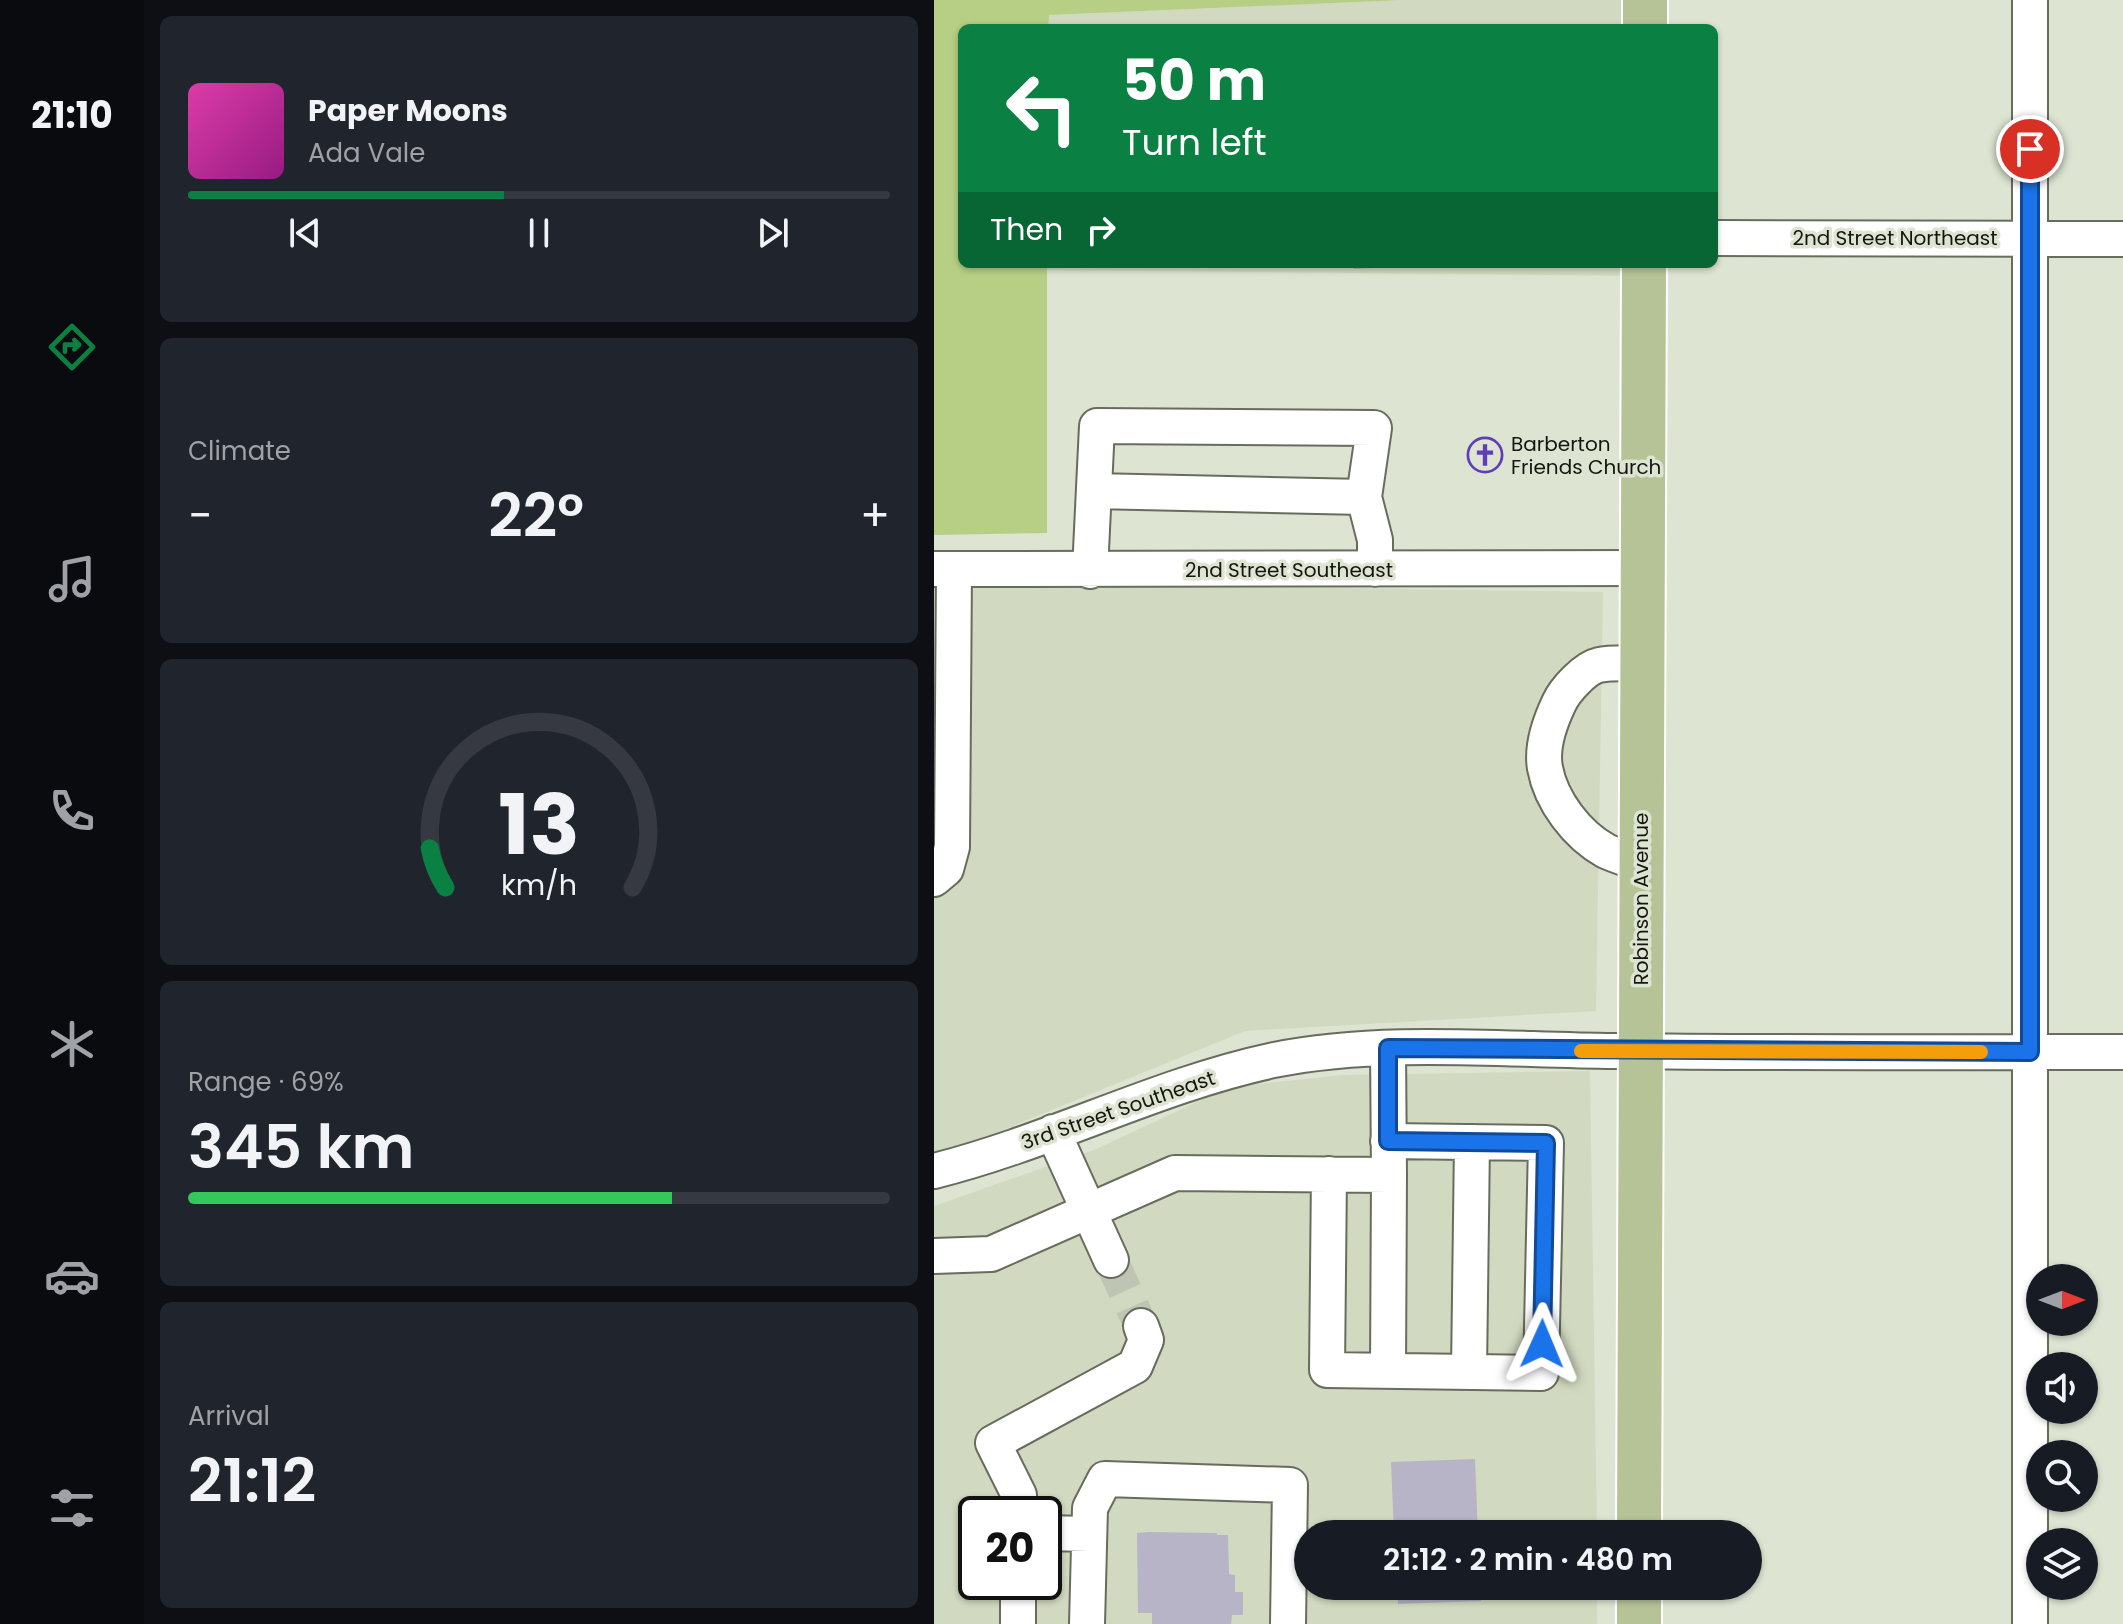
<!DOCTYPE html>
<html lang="en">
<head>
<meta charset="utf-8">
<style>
	:root { --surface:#171b24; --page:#20242c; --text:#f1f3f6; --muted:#9ea1a6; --line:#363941; --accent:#0b8043 }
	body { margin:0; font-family:Poppins,sans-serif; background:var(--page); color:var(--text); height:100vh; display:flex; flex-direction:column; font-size:30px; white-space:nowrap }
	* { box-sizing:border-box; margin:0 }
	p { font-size:26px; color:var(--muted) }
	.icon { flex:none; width:44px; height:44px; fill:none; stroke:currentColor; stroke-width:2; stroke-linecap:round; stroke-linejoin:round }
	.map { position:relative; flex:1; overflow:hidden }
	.panel { display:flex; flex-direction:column; gap:16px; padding:16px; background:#0d0f14; width:790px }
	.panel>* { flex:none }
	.hud { position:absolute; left:24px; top:24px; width:760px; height:244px; border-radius:12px; box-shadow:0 2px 6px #0004; background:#0b8043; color:#fff; overflow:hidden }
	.needle { width:52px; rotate:90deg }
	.buttons { position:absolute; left:1092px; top:1264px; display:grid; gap:16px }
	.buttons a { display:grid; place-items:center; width:72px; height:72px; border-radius:50%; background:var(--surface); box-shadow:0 2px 6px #0004; font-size:40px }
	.speed { position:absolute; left:24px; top:1496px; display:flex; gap:16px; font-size:40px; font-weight:700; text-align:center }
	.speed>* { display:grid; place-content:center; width:104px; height:104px; border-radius:50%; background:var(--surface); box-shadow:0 2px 6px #0004; line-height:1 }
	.speed .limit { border:4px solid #111; border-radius:12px; background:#fff; color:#111 }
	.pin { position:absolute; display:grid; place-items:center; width:68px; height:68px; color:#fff; margin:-34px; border:4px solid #fff; border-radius:50%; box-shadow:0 2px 8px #0007 }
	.me { position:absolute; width:88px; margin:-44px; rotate:1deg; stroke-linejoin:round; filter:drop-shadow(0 0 6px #0008) }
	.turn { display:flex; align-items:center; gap:28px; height:168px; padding:0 32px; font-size:36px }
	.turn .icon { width:104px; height:104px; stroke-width:2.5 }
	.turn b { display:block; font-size:56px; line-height:68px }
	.then { display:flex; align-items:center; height:76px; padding:0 32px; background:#0003; gap:16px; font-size:30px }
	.big { font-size:60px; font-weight:600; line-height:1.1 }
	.panel .card { flex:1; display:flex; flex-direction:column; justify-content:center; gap:12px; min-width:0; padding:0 28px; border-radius:12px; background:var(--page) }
	.panel .dial { align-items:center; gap:0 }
	.dial svg { height:208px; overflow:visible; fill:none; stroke:var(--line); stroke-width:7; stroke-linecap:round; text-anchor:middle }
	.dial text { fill:var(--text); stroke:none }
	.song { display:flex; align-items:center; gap:24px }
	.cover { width:96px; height:96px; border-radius:12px; background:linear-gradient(135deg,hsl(320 70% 55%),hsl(310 70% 35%)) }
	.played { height:8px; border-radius:4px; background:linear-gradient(90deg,var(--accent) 45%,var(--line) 45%) }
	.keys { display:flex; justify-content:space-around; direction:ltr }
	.heat { display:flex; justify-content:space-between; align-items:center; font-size:44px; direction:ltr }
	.charge { height:12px; border-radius:6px; background:linear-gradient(90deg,#34c759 69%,var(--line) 0) }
	.trip { position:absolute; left:360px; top:1520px; width:468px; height:80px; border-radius:40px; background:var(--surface); box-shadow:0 2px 6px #0004; font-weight:600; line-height:80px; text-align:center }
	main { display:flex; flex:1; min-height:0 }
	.tab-bar { display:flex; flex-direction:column; width:144px; justify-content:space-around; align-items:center; background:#090b0e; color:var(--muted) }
	.tab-bar .icon { width:56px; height:56px }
	.tab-bar .current { color:var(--accent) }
	.tab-bar b { font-size:36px; color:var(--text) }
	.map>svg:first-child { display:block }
	.built { fill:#d1dac0; fill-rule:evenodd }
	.green { fill:#b7ce85 }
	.building { fill:#b6b4c6 }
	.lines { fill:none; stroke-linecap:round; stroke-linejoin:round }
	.minor-tunnel { stroke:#bfc5b4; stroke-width:34; stroke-dasharray:34 17; stroke-linecap:butt }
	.minor-casing { stroke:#676d5d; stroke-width:38 }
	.major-casing { stroke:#fff; stroke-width:48 }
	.minor { stroke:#fff; stroke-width:34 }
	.major { stroke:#b6c397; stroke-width:44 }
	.route-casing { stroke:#114b97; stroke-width:20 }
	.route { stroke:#1a73e8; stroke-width:14 }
	.slow { stroke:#f59e0b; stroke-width:14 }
	.labels { text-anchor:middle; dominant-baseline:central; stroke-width:7; stroke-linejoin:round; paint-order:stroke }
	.street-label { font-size:20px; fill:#14160f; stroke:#dde4d1 }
	.poi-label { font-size:20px; fill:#14160f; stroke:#dde4d1; text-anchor:start }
</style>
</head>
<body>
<main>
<nav class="tab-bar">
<b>21:10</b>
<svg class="icon current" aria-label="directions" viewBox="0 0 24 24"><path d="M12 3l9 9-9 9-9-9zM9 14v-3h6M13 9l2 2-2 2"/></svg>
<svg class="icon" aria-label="music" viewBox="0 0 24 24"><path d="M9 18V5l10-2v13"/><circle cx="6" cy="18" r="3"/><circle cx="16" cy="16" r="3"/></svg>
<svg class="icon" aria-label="phone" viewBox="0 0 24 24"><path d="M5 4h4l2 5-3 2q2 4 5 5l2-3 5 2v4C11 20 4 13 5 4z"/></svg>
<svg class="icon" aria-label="climate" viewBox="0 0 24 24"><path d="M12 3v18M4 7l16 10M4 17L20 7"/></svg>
<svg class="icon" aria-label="car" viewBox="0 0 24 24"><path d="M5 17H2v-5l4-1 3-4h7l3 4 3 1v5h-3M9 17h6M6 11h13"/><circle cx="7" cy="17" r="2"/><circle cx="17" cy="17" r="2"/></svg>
<svg class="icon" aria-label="filters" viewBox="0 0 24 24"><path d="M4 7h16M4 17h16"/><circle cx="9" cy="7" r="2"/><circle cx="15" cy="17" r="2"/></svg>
</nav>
<section class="panel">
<div class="card">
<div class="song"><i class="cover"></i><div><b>Paper Moons</b><p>Ada Vale</p></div></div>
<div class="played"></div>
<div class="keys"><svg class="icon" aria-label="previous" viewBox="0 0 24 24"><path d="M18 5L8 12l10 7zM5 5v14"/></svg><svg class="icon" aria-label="pause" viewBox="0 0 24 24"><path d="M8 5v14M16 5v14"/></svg><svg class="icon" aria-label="next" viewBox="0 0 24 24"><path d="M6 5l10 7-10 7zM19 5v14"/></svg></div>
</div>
<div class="card"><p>Climate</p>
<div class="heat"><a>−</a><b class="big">22°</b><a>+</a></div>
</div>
<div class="card dial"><svg viewBox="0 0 100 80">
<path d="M14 69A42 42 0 1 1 86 69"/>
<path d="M14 69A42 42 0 0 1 8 54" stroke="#0b8043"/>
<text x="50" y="56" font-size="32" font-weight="700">13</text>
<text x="50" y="72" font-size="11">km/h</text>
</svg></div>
<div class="card"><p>Range · 69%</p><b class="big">345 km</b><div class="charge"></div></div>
<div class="card"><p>Arrival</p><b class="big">21:12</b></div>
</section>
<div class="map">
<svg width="1189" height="1624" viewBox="0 0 1189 1624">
	<rect width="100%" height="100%" fill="#dde4d1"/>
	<path class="built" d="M469 0H711V28H114V15Z
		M113 264H710V276L113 270Z
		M0 582 669 592 662 1011 311 1031 0 1158Z
		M656 1071 663 1534H374V1586H663V1624H0V1206L160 1150 295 1087 408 1075ZM42 1514H110V1582H42Z"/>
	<path class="green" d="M0 0H469L115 15 114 28H28V264H113V533L0 535Z"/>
	<path class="building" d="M420 264H477V266L420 269Z
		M541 1459 544 1534H460L457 1462Z
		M215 1532 283 1533V1535H294L295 1574 301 1575V1592H309V1615H298L297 1624H218V1613H204L203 1533Z
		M463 1586H546L547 1601 464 1604Z"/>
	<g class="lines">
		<path class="minor-tunnel" d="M177 1260 207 1326"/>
		<g class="minor-casing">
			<path id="minor" d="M1096 0V1624
				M780 238 1189 239
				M160 491 430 497
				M0 569 709 568
				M156 571 163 426 440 428 430 497 441 540V569
				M707 864C696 860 683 856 672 851 643 835 617 801 611 768 607 746 616 722 625 703 631 690 651 668 665 665 679 662 695 664 709 663
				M0 879 12 869 18 847 20 570
				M119 1132 177 1260
				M0 1171C116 1142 223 1085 340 1060 449 1038 569 1050 679 1051 849 1053 1019 1052 1189 1052
				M395 1174 393 1370 607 1373 612 1143 454 1141
				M0 1256 57 1254 241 1173 455 1175 454 1048
				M454 1371 455 1175
				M535 1372 538 1142
				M85 1514V1495L59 1443 201 1366 212 1340 207 1326
				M110 1533 155 1534
				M84 1624V1582
				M153 1624 156 1508 171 1479 356 1485 354 1624"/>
		</g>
		<g class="major-casing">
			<path id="major" d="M711 28V0
				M705 1534 710 264
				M705 1624V1586"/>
		</g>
		<use href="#minor" class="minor"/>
		<use href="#major" class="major"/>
	</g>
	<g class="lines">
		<g class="route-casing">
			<path id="route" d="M608 1344 612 1143 454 1141V1048L1096 1052V149"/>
		</g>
		<use href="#route" class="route"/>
		<path class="slow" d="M647 1051 1047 1052"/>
	</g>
	<defs>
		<g id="church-ring" transform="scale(1.8)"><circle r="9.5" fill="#dde4d1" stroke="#5f3eb7" stroke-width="1.5"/><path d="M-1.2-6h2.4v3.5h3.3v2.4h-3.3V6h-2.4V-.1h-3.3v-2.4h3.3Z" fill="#5f3eb7"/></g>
	</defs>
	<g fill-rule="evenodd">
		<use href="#church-ring" x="551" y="455"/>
	</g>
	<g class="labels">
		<g class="street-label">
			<text x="961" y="238">2nd Street Northeast</text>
			<text x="355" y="570">2nd Street Southeast</text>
			<text transform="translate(707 899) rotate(-90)">Robinson Avenue</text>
			<text transform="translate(184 1110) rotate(-19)">3rd Street Southeast</text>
		</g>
		<g class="poi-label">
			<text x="577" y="444">Barberton<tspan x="577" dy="23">Friends Church</tspan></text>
		</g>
	</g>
</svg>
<div class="buttons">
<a><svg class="needle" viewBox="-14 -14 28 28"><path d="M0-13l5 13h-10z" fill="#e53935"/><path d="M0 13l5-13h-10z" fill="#9ea1a6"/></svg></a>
<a><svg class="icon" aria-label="sound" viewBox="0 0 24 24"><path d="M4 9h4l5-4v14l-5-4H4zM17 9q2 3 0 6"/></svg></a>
<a><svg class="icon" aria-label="search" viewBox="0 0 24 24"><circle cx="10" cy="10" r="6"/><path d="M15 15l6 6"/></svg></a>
<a><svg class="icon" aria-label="layers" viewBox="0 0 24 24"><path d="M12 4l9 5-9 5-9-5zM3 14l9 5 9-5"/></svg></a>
</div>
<div class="speed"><div class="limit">20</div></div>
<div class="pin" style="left:1096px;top:149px;background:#d93025"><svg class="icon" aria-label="arrive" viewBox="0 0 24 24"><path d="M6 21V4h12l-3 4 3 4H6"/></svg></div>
<svg class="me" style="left:608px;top:1344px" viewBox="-20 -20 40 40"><path d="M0-17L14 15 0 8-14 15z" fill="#1a73e8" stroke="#fff" stroke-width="4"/></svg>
<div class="trip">21:12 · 2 min · 480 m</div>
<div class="hud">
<div class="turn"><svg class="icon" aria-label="left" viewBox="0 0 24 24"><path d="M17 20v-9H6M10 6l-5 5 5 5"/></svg><div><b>50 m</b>Turn left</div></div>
<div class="then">Then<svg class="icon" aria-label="right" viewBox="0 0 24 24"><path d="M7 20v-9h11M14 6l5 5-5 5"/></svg></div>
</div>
</div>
</main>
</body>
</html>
